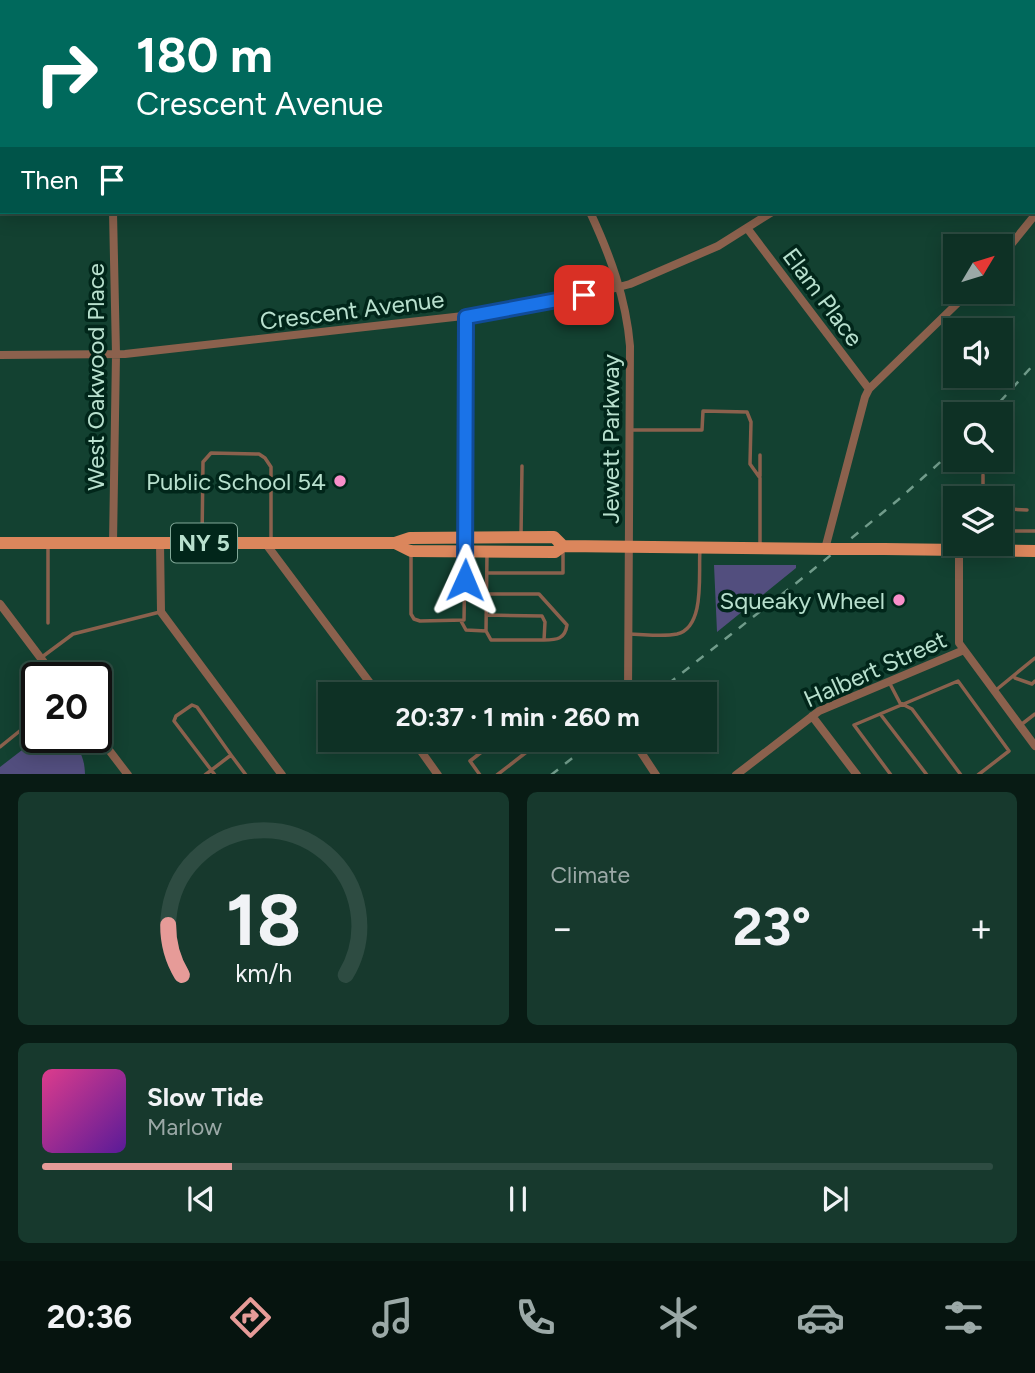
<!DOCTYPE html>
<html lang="en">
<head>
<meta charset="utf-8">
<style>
	:root { --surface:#0e3125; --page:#17392d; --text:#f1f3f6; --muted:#9ba9a7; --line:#2e4c42; --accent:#e69b98 }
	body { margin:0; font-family:Figtree,sans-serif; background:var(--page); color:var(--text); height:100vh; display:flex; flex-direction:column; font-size:26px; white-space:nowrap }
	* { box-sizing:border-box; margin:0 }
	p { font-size:23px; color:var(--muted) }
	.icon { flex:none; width:38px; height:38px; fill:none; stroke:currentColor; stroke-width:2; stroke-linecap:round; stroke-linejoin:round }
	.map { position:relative; height:774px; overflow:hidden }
	.drawer { display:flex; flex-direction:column; gap:18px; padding:18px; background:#081b14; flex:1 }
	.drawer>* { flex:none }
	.guide { position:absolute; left:0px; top:0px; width:1036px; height:214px; box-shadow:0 4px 18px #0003,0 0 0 2px var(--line); background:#00695c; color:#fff; overflow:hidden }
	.needle { width:46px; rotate:52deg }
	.tools { position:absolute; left:943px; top:234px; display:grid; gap:14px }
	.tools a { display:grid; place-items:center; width:70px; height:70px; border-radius:0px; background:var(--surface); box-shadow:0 4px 18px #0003,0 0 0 2px var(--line); font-size:35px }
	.speed { position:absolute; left:21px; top:662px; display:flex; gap:14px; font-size:35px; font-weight:700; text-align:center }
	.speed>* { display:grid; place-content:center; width:91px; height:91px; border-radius:50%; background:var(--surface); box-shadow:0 4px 18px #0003,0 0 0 2px var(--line); line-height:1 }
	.speed .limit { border:4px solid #111; border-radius:10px; background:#fff; color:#111 }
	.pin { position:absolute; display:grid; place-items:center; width:60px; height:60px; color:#fff; margin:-30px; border-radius:14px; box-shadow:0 4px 10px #0006 }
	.me { position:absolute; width:77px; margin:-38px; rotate:1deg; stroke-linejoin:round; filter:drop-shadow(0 0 5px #0008) }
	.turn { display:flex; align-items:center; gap:24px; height:147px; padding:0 21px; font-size:32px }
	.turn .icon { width:91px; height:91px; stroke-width:2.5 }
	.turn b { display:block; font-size:49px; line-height:60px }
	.then { display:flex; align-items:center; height:66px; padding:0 21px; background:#0003; gap:14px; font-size:26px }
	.big { font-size:52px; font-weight:700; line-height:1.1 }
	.drawer .card { flex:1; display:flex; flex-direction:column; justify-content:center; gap:10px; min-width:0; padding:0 24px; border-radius:10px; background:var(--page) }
	.drawer .dial { align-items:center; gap:0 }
	.dial svg { height:182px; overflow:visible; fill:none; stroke:var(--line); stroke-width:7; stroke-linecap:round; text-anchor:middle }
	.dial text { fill:var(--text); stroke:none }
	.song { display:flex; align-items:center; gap:21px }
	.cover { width:84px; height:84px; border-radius:10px; background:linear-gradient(135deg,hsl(330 70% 55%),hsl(270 70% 35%)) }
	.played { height:7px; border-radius:4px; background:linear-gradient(90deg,var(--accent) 20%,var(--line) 20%) }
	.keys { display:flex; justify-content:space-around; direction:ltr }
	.heat { display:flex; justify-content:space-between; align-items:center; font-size:38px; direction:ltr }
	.drawer .tiles { flex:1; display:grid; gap:18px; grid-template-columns:1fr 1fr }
	.card:last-child { grid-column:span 2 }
	.trip { position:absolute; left:318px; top:682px; width:399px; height:70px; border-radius:0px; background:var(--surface); box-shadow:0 4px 18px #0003,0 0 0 2px var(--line); font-weight:700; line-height:70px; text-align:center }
	.dock { display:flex; height:112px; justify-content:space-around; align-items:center; background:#06140f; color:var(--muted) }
	.dock .icon { width:49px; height:49px }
	.dock .current { color:var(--accent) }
	.dock b { font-size:32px; color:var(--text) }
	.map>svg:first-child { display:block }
	.green { fill:#524e7e }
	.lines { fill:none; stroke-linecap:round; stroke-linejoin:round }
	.lane { stroke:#8b614d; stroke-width:3.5 }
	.street { stroke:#8b614d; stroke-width:8 }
	.primary { stroke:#db865c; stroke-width:12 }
	.rail { stroke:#719c8b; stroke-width:2.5; stroke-dasharray:9 9; stroke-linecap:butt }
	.primary-bridge { stroke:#db865c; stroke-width:12 }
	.route-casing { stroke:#114b97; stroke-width:18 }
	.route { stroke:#1a73e8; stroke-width:12 }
	.poi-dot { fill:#f98fca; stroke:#01261a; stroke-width:2.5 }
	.labels { text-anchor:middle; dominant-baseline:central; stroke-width:7; stroke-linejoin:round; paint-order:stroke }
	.shield { fill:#01261a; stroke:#81a898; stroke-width:2 }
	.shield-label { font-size:23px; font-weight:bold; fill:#b8e0ce }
	.street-label { font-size:24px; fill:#b8e0ce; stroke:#01261a }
	.poi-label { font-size:24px; fill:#b8e0ce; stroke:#01261a; text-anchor:end }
</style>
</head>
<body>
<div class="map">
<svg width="1035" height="775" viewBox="0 0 1035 775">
	<rect width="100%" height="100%" fill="#134131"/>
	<path class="green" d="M714 565H796V568L717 632Z
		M39 737C68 736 84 743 85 774H0V767Z"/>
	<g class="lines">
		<path class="lane" d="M632 430H702L703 411 747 412 751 422 750 464 760 478V546
			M760 476V455
			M1027 510 1009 509 1005 514 1006 531H1035
			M1006 531 1007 546
			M521 536 522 466
			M956 539 951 501 966 486H983V475
			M202 541 203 462 211 453 259 454 265 458 271 467V540
			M411 553V614L414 619 420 621 464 620 465 556
			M487 573H563V550
			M487 594H539L567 625C565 639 557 640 544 640
			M461 621 466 630 486 631 487 554
			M48 623V545
			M486 631 491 640H544L545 622 542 616 486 615
			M628 634C643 634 662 637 677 634 706 627 698 572 700 550
			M42 657 73 634 160 612
			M1015 678 1032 684 1035 681
			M889 682 900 703 912 709 961 775
			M996 690 1035 658
			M881 715 927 775
			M1022 724 1035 714
			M0 747 37 717
			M205 775 231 755 246 775
			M215 775 174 721 176 716 192 705 197 707 231 755
			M480 775 470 761 497 740
			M497 775 542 740
			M891 775 854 725 958 681 1009 751 978 775"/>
		<path class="street" d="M74 0 75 2
			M379 0 380 2
			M909 0 910 2
			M240 2 244 0
			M680 2 683 0
			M1000 2 1001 0
			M0 111 2 110
			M1034 164 1035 165
			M113 212 116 354 113 543
			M590 212C610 255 626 298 630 346L628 695
			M747 228 869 389
			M1001 257 1035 215
			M0 355 125 354 481 314 608 290 630 284 718 246 772 212
			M160 543 161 612 282 775
			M266 544 379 695
			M825 549 865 397 869 389 969 292
			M959 550V643L1035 746
			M465 552 466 317
			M0 604 55 677
			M812 716 857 775
			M96 733 128 775
			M413 740 438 775
			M633 740 656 775
			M736 775 819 711 964 650"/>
		<path class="primary" d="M0 543H395L410 538 554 537 563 546
			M395 543 411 551 555 552 563 546 830 549
			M884 549 1035 551"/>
		<path class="rail" d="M988 415 1035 363
			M654 695 809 573 898 500 956 448
			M551 775 595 740"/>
		<path class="primary-bridge" d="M830 549H884"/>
	</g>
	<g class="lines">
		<g class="route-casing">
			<path id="route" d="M465 580 466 317 584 295"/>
		</g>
		<use href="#route" class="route"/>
	</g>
	<g class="poi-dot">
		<circle cx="340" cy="481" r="7"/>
		<circle cx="899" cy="600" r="7"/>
	</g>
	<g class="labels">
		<rect class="shield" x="171" y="523.5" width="66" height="39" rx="5"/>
		<g class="shield-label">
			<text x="204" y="543">NY 5</text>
		</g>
		<g class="street-label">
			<text transform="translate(823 297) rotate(53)">Elam Place</text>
			<text transform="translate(352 310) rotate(-7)">Crescent Avenue</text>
			<text transform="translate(95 377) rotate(-90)">West Oakwood Place</text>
			<text transform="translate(610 439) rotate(-90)">Jewett Parkway</text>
			<text transform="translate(875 669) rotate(-24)">Halbert Street</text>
		</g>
		<g class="poi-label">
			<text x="326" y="481">Public School 54</text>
			<text x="885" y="600">Squeaky Wheel</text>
		</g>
	</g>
</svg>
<div class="tools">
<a><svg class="needle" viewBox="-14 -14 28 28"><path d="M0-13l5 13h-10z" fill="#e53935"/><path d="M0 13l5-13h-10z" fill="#9ba9a7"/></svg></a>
<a><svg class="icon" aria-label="sound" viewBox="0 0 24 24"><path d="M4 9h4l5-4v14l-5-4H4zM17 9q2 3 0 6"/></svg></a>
<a><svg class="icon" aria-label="search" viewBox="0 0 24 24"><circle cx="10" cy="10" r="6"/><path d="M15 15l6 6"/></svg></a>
<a><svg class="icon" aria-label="layers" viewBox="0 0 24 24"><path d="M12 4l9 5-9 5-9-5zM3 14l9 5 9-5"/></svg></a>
</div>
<div class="speed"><div class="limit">20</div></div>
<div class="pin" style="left:584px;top:295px;background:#d93025"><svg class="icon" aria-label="arrive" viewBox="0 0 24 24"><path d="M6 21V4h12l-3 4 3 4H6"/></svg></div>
<svg class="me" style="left:465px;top:580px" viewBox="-20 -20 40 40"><path d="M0-17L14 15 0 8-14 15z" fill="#1a73e8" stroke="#fff" stroke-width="4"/></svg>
<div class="trip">20:37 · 1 min · 260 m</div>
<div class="guide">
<div class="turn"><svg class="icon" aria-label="right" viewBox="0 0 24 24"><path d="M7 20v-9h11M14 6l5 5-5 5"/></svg><div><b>180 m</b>Crescent Avenue</div></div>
<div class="then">Then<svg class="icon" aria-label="arrive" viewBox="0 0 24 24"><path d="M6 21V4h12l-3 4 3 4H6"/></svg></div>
</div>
</div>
<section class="drawer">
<div class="tiles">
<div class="card dial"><svg viewBox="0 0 100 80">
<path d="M14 69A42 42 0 1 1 86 69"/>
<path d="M14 69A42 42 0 0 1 8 47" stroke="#e69b98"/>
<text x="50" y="56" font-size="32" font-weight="700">18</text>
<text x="50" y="72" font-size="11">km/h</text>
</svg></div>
<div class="card"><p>Climate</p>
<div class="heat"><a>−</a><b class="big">23°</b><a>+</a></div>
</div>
<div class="card">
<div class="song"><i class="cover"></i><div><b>Slow Tide</b><p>Marlow</p></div></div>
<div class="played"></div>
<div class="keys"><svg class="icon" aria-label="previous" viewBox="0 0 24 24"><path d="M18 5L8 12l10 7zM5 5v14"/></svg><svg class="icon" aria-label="pause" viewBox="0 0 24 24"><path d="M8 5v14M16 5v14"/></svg><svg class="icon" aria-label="next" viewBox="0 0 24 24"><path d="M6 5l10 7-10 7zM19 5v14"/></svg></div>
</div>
</div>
</section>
<nav class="dock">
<b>20:36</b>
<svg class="icon current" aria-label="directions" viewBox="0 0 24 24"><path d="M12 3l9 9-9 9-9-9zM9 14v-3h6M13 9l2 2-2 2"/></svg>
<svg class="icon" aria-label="music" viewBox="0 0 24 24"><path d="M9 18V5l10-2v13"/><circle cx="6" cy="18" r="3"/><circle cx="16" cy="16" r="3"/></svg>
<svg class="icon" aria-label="phone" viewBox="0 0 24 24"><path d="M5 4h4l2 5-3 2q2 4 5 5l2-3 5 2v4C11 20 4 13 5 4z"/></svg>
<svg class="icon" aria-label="climate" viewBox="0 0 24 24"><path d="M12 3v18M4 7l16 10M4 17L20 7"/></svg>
<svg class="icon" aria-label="car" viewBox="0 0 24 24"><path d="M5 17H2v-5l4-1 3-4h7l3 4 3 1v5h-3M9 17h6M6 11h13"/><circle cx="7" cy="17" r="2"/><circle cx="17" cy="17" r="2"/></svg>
<svg class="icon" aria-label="filters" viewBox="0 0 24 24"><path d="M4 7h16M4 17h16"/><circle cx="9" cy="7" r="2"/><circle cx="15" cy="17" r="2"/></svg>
</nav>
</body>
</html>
